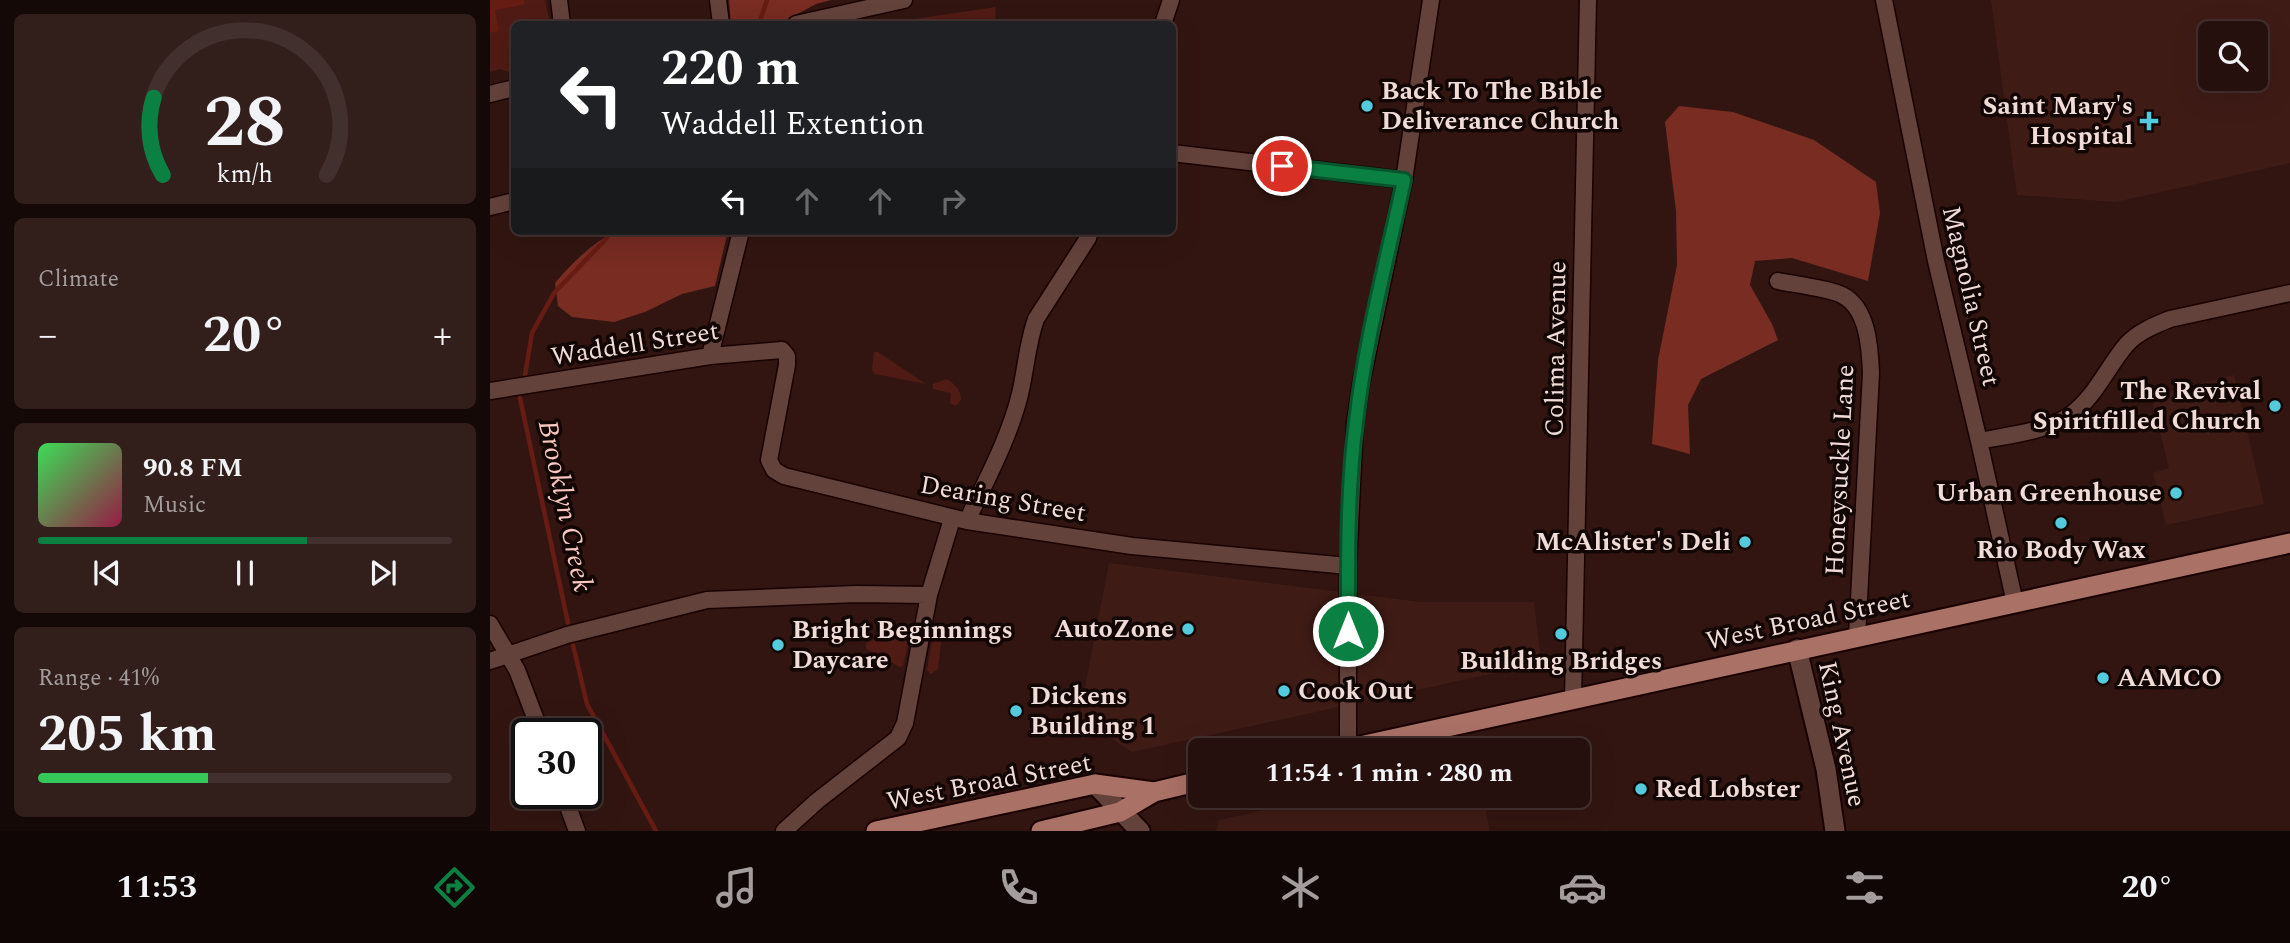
<!DOCTYPE html>
<html lang="en">
<head>
<meta charset="utf-8">
<style>
	:root { --surface:#26100d; --page:#321e1b; --text:#f1f3f6; --muted:#a49d9d; --line:#42302e; --accent:#0b8043 }
	body { margin:0; font-family:Spectral,serif; background:var(--page); color:var(--text); height:100vh; display:flex; flex-direction:column; font-size:26px; white-space:nowrap }
	* { box-sizing:border-box; margin:0 }
	p { font-size:23px; color:var(--muted) }
	.icon { flex:none; width:38px; height:38px; fill:none; stroke:currentColor; stroke-width:2; stroke-linecap:round; stroke-linejoin:round }
	.map { position:relative; flex:1; overflow:hidden }
	.side { display:flex; flex-direction:column; gap:14px; padding:14px; background:#150907; width:490px }
	.side>* { flex:none }
	.top-card { position:absolute; left:21px; top:21px; width:665px; height:214px; border-radius:10px; box-shadow:0 7px 28px #0002,0 0 0 2px var(--line); background:#202124; color:#fff; overflow:hidden }
	.tools { position:absolute; left:1708px; top:21px; display:grid; gap:14px }
	.tools a { display:grid; place-items:center; width:70px; height:70px; border-radius:10px; background:var(--surface); box-shadow:0 7px 28px #0002,0 0 0 2px var(--line); font-size:35px }
	.speed { position:absolute; left:21px; top:718px; display:flex; gap:14px; font-size:35px; font-weight:700; text-align:center }
	.speed>* { display:grid; place-content:center; width:91px; height:91px; border-radius:50%; background:var(--surface); box-shadow:0 7px 28px #0002,0 0 0 2px var(--line); line-height:1 }
	.speed .limit { border:4px solid #111; border-radius:10px; background:#fff; color:#111 }
	.pin { position:absolute; display:grid; place-items:center; width:60px; height:60px; color:#fff; margin:-30px; border:4px solid #fff; border-radius:50%; box-shadow:0 2px 7px #0007 }
	.me { position:absolute; width:77px; margin:-38px; rotate:0deg; stroke-linejoin:round; filter:drop-shadow(0 0 5px #0008) }
	.turn { display:flex; align-items:center; gap:24px; height:147px; padding:0 35px; font-size:32px }
	.turn .icon { width:91px; height:91px; stroke-width:2.5 }
	.turn b { display:block; font-size:49px; line-height:60px }
	.lanes { display:flex; align-items:center; height:66px; padding:0 35px; background:#0003; justify-content:center; gap:35px; direction:ltr }
	.lanes .off { opacity:.35 }
	.big { font-size:52px; font-weight:700; line-height:1.1 }
	.side .tile { flex:1; display:flex; flex-direction:column; justify-content:center; gap:10px; min-width:0; padding:0 24px; border-radius:10px; background:var(--page) }
	.side .dial { align-items:center; gap:0 }
	.dial svg { height:182px; overflow:visible; fill:none; stroke:var(--line); stroke-width:7; stroke-linecap:round; text-anchor:middle }
	.dial text { fill:var(--text); stroke:none }
	.song { display:flex; align-items:center; gap:21px }
	.cover { width:84px; height:84px; border-radius:10px; background:linear-gradient(135deg,hsl(130 70% 55%),hsl(340 70% 35%)) }
	.played { height:7px; border-radius:4px; background:linear-gradient(90deg,var(--accent) 65%,var(--line) 65%) }
	.keys { display:flex; justify-content:space-around; direction:ltr }
	.heat { display:flex; justify-content:space-between; align-items:center; font-size:38px; direction:ltr }
	.charge { height:10px; border-radius:5px; background:linear-gradient(90deg,#34c759 41%,var(--line) 0) }
	.trip { position:absolute; left:698px; top:738px; width:402px; height:70px; border-radius:10px; background:var(--surface); box-shadow:0 7px 28px #0002,0 0 0 2px var(--line); font-weight:700; line-height:70px; text-align:center }
	.menu { display:flex; height:112px; justify-content:space-around; align-items:center; background:#0f0605; color:var(--muted) }
	.menu .icon { width:49px; height:49px }
	.menu .on { color:var(--accent) }
	.menu b { font-size:32px; color:var(--text) }
	main { display:flex; flex:1; min-height:0 }
	.map>svg:first-child { display:block }
	.built { fill:#3f1b16; fill-rule:evenodd }
	.green { fill:#501b14 }
	.forest { fill:#782c22 }
	.water { fill:#671c13 }
	.lines { fill:none; stroke-linecap:round; stroke-linejoin:round }
	.stream { stroke:#671c13; stroke-width:4.5 }
	.minor-casing { stroke:#190201; stroke-width:19 }
	.tertiary-casing { stroke:#190201; stroke-width:23 }
	.primary-casing { stroke:#190201; stroke-width:23 }
	.minor { stroke:#64423c; stroke-width:16 }
	.tertiary { stroke:#64423c; stroke-width:19 }
	.primary { stroke:#aa7167; stroke-width:19 }
	.route-casing { stroke:#07532c; stroke-width:18 }
	.route { stroke:#0b8043; stroke-width:12 }
	.poi-dot { fill:#54cadd; stroke:#120604; stroke-width:2.5 }
	.labels { text-anchor:middle; dominant-baseline:central; stroke-width:7; stroke-linejoin:round; paint-order:stroke }
	.poi-label { font-size:26px; font-weight:bold; fill:#f0dbd7; stroke:#120604; text-anchor:start }
	.street-label { font-size:26px; fill:#f0dbd7; stroke:#120604 }
	.water-label { font-size:28px; font-style:italic; fill:#f8c8bf; stroke:#120604 }
</style>
</head>
<body>
<main>
<section class="side">
<div class="tile dial"><svg viewBox="0 0 100 80">
<path d="M14 69A42 42 0 1 1 86 69"/>
<path d="M14 69A42 42 0 0 1 10 35" stroke="#0b8043"/>
<text x="50" y="56" font-size="32" font-weight="700">28</text>
<text x="50" y="72" font-size="11">km/h</text>
</svg></div>
<div class="tile"><p>Climate</p>
<div class="heat"><a>−</a><b class="big">20°</b><a>+</a></div>
</div>
<div class="tile">
<div class="song"><i class="cover"></i><div><b>90.8 FM</b><p>Music</p></div></div>
<div class="played"></div>
<div class="keys"><svg class="icon" aria-label="previous" viewBox="0 0 24 24"><path d="M18 5L8 12l10 7zM5 5v14"/></svg><svg class="icon" aria-label="pause" viewBox="0 0 24 24"><path d="M8 5v14M16 5v14"/></svg><svg class="icon" aria-label="next" viewBox="0 0 24 24"><path d="M6 5l10 7-10 7zM19 5v14"/></svg></div>
</div>
<div class="tile"><p>Range · 41%</p><b class="big">205 km</b><div class="charge"></div></div>
</section>
<div class="map">
<svg width="1800" height="831" viewBox="0 0 1800 831">
	<rect width="100%" height="100%" fill="#321511"/>
	<path class="built" d="M1501 0H1800V163L1626 202 1527 195ZM1766 33V79H1720V33Z
		M1744 375 1774 504 1676 525 1663 473 1679 468 1661 396Z
		M619 563 930 602H1044L1051 663 642 752 589 718Z
		M839 796H993L1000 831H726L729 820Z"/>
	<path class="green" d="M0 0H55L60 24H24V74L10 69 0 72Z
		M506 7 505 24H423L424 19Z
		M384 352H388L436 384 385 374 382 370Z
		M456 379C464 383 471 389 471 400L466 406 460 403 461 393 443 389V384Z
		M422 625 413 666 410 667 376 649V643Z
		M445 639 451 642 448 669 441 674 437 670 442 641Z"/>
	<path class="forest" d="M239 0H341L326 4 296 20 294 24H241Z
		M1189 106 1243 112 1324 140 1386 182 1390 213 1378 281 1302 258 1265 261 1260 285 1282 324 1288 340 1211 379 1198 405 1200 454 1162 444 1168 360 1187 265 1186 211 1175 122Z
		M126 231H238L225 286 192 294 155 312 124 322 82 317 68 306 65 283C83 262 101 244 126 231Z"/>
	<path class="water" d="M0 0H34L35 4 5 10 9 31 0 33Z"/>
	<g class="lines">
		<path class="stream" d="M269 24 277 0
			M35 375 42 333 64 293 116 239 120 231
			M30 398 78 623
			M83 645 97 704 166 831"/>
		<g class="minor-casing">
			<path id="minor" d="M69 0 72 24
				M228 0 231 24
				M1394 0 1446 261 1489 441 1525 603
				M306 24 414 0
				M673 24 681 0
				M0 94 24 88
				M682 153 914 180
				M0 207 24 201
				M1288 281C1303 284 1341 289 1352 295 1378 308 1380 348 1381 373L1367 637
				M220 356 251 231
				M0 391 220 356 292 350 297 356V365L279 460 284 470 294 476 477 521 642 546 858 566
				M1489 441C1518 435 1554 432 1579 416 1605 398 1617 367 1637 344 1648 332 1665 325 1680 319L1800 293
				M477 521C496 480 519 439 530 394 536 369 537 344 546 319L598 238 600 231
				M0 624 27 670 51 733
				M0 661 77 635 217 600 366 594 439 595
				M1083 699 1098 0
				M858 748V566L865 423 871 384 914 180 941 0
				M73 793 87 831
				M294 831 327 801 408 738 415 723 439 595 462 519"/>
		</g>
		<g class="tertiary-casing">
			<path id="tertiary" d="M1307 649 1336 769 1345 831
				M605 784 650 831"/>
		</g>
		<g class="primary-casing">
			<path id="primary" d="M847 751 1800 543
				M386 831 605 784 664 792
				M551 831 630 812 664 792 710 781"/>
		</g>
		<use href="#minor" class="minor"/>
		<use href="#tertiary" class="tertiary"/>
		<use href="#primary" class="primary"/>
	</g>
	<g class="lines">
		<g class="route-casing">
			<path id="route" d="M792 166 914 180C897 260 875 341 866 422 857 491 858 561 858 631"/>
		</g>
		<use href="#route" class="route"/>
	</g>
	<g class="poi-dot">
		<circle cx="877" cy="106" r="7"/>
		<path d="M1655.5 110.5h7v7h7v7h-7v7h-7v-7h-7v-7h7z"/>
		<circle cx="1785" cy="406" r="7"/>
		<circle cx="1686" cy="493" r="7"/>
		<circle cx="1571" cy="523" r="7"/>
		<circle cx="1255" cy="542" r="7"/>
		<circle cx="698" cy="629" r="7"/>
		<circle cx="1071" cy="634" r="7"/>
		<circle cx="288" cy="645" r="7"/>
		<circle cx="1613" cy="678" r="7"/>
		<circle cx="794" cy="691" r="7"/>
		<circle cx="526" cy="711" r="7"/>
		<circle cx="1151" cy="789" r="7"/>
	</g>
	<g class="labels">
		<g class="poi-label">
			<text x="891" y="91">Back To The Bible<tspan x="891" dy="30">Deliverance Church</tspan></text>
			<text x="1643" y="106" text-anchor="end">Saint Mary's<tspan x="1643" dy="30">Hospital</tspan></text>
			<text x="1771" y="391" text-anchor="end">The Revival<tspan x="1771" dy="30">Spiritfilled Church</tspan></text>
			<text x="1672" y="493" text-anchor="end">Urban Greenhouse</text>
			<text x="1241" y="542" text-anchor="end">McAlister's Deli</text>
			<text x="1571" y="550" text-anchor="middle">Rio Body Wax</text>
			<text x="684" y="629" text-anchor="end">AutoZone</text>
			<text x="302" y="630">Bright Beginnings<tspan x="302" dy="30">Daycare</tspan></text>
			<text x="1071" y="661" text-anchor="middle">Building Bridges</text>
			<text x="1627" y="678">AAMCO</text>
			<text x="808" y="691">Cook Out</text>
			<text x="540" y="696">Dickens<tspan x="540" dy="30">Building 1</tspan></text>
			<text x="1165" y="789">Red Lobster</text>
		</g>
		<g class="street-label">
			<text transform="translate(1481 296) rotate(77)">Magnolia Street</text>
			<text transform="translate(145 344) rotate(-9)">Waddell Street</text>
			<text transform="translate(1066 349) rotate(-89)">Colima Avenue</text>
			<text transform="translate(1350 470) rotate(-87)">Honeysuckle Lane</text>
			<text transform="translate(513 499) rotate(10)">Dearing Street</text>
			<text transform="translate(1318 620) rotate(-12)">West Broad Street</text>
			<text transform="translate(1352 734) rotate(78)">King Avenue</text>
			<text transform="translate(499 782) rotate(-11)">West Broad Street</text>
		</g>
		<g class="water-label">
			<text transform="translate(75 506) rotate(78)">Brooklyn Creek</text>
		</g>
	</g>
</svg>
<div class="tools">
<a><svg class="icon" aria-label="search" viewBox="0 0 24 24"><circle cx="10" cy="10" r="6"/><path d="M15 15l6 6"/></svg></a>
</div>
<div class="speed"><div class="limit">30</div></div>
<div class="pin" style="left:792px;top:166px;background:#d93025"><svg class="icon" aria-label="arrive" viewBox="0 0 24 24"><path d="M6 21V4h12l-3 4 3 4H6"/></svg></div>
<svg class="me" style="left:858px;top:631px" viewBox="-20 -20 40 40"><circle r="17" fill="#0b8043" stroke="#fff" stroke-width="3"/><path d="M0-11L8 9 0 5-8 9z" fill="#fff"/></svg>
<div class="trip">11:54 · 1 min · 280 m</div>
<div class="top-card">
<div class="turn"><svg class="icon" aria-label="left" viewBox="0 0 24 24"><path d="M17 20v-9H6M10 6l-5 5 5 5"/></svg><div><b>220 m</b>Waddell Extention</div></div>
<div class="lanes"><svg class="icon" aria-label="left" viewBox="0 0 24 24"><path d="M17 20v-9H6M10 6l-5 5 5 5"/></svg><svg class="icon off" aria-label="ahead" viewBox="0 0 24 24"><path d="M12 20V5M6 11l6-6 6 6"/></svg><svg class="icon off" aria-label="ahead" viewBox="0 0 24 24"><path d="M12 20V5M6 11l6-6 6 6"/></svg><svg class="icon off" aria-label="right" viewBox="0 0 24 24"><path d="M7 20v-9h11M14 6l5 5-5 5"/></svg></div>
</div>
</div>
</main>
<nav class="menu">
<b>11:53</b>
<svg class="icon on" aria-label="directions" viewBox="0 0 24 24"><path d="M12 3l9 9-9 9-9-9zM9 14v-3h6M13 9l2 2-2 2"/></svg>
<svg class="icon" aria-label="music" viewBox="0 0 24 24"><path d="M9 18V5l10-2v13"/><circle cx="6" cy="18" r="3"/><circle cx="16" cy="16" r="3"/></svg>
<svg class="icon" aria-label="phone" viewBox="0 0 24 24"><path d="M5 4h4l2 5-3 2q2 4 5 5l2-3 5 2v4C11 20 4 13 5 4z"/></svg>
<svg class="icon" aria-label="climate" viewBox="0 0 24 24"><path d="M12 3v18M4 7l16 10M4 17L20 7"/></svg>
<svg class="icon" aria-label="car" viewBox="0 0 24 24"><path d="M5 17H2v-5l4-1 3-4h7l3 4 3 1v5h-3M9 17h6M6 11h13"/><circle cx="7" cy="17" r="2"/><circle cx="17" cy="17" r="2"/></svg>
<svg class="icon" aria-label="filters" viewBox="0 0 24 24"><path d="M4 7h16M4 17h16"/><circle cx="9" cy="7" r="2"/><circle cx="15" cy="17" r="2"/></svg>
<b>20°</b>
</nav>
</body>
</html>
